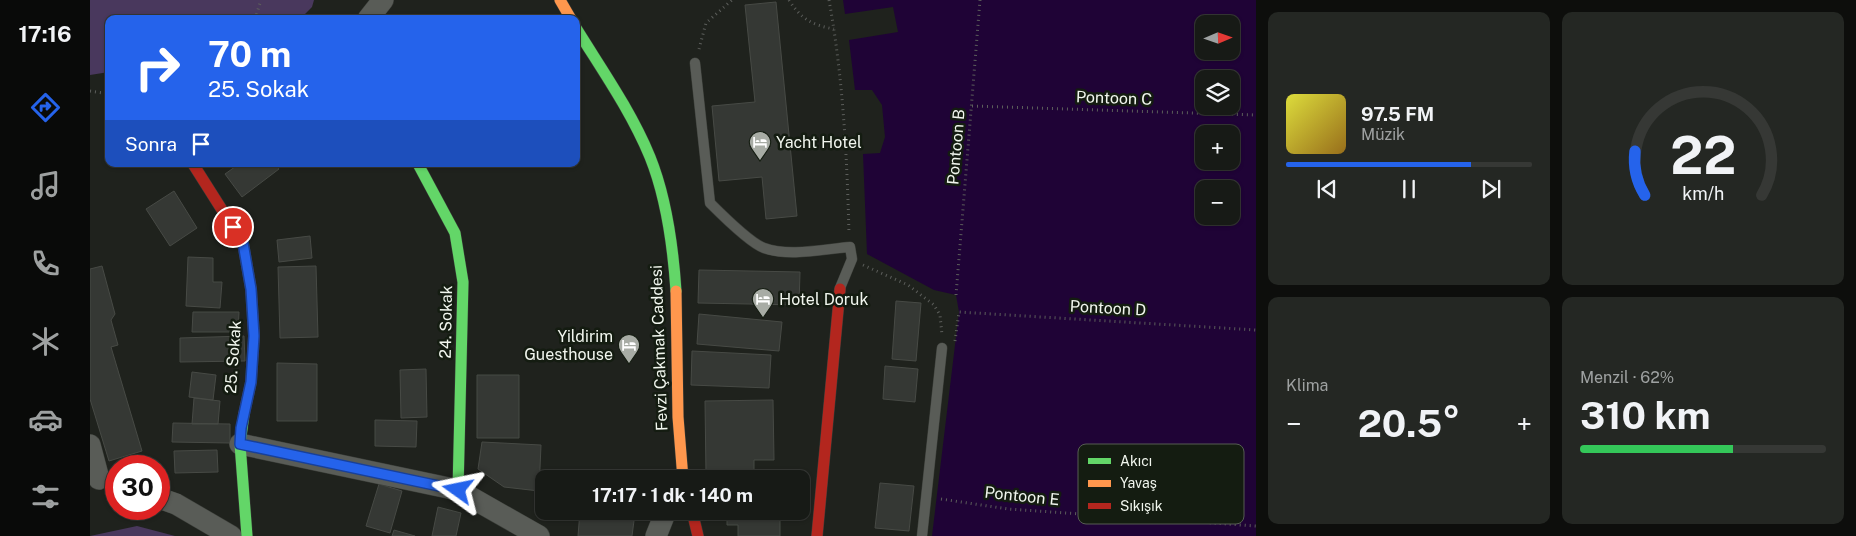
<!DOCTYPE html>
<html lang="tr">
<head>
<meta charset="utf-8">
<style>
	:root { --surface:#171a16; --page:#242723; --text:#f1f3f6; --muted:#9ea1a1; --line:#363835; --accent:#2563eb }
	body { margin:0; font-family:"Public Sans",sans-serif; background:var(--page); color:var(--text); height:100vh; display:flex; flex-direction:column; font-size:19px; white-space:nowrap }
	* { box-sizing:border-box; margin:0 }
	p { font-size:16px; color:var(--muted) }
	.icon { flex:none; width:28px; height:28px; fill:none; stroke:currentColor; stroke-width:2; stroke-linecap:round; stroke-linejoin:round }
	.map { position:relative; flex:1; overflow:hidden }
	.details { display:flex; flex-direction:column; gap:12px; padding:12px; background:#0d0e0c; width:600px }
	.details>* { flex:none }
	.hud { position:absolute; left:15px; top:15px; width:475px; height:152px; border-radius:10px; box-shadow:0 1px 4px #0004,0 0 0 1px var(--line); background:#2563eb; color:#fff; overflow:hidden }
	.needle { width:32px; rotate:88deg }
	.fabs { position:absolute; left:1105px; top:15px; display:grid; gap:10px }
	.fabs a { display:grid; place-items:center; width:45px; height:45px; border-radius:10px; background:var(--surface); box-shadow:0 1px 4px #0004,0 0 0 1px var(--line); font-size:25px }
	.speed { position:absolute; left:15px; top:455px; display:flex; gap:10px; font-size:25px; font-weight:700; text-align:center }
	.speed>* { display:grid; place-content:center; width:65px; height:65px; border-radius:50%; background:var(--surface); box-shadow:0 1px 4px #0004,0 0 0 1px var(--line); line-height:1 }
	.speed .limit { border:8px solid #d22; background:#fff; color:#111 }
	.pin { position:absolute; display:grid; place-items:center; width:42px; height:42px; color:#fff; margin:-21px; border:2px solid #fff; border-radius:50%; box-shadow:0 1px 5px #0007 }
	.me { position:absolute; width:55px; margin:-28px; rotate:282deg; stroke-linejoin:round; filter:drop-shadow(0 0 4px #0008) }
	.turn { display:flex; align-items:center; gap:18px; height:105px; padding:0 20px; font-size:22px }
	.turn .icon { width:65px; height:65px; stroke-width:2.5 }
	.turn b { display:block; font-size:35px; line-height:42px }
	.then { display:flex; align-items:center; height:48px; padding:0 20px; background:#0003; gap:10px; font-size:19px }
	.big { font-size:38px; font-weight:700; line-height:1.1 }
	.details .tile { flex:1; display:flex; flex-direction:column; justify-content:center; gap:8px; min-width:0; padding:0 18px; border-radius:10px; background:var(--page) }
	.details .dial { align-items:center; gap:0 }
	.dial svg { height:130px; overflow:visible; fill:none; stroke:var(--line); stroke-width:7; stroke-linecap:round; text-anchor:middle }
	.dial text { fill:var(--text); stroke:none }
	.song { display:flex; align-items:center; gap:15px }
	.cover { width:60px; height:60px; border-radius:8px; background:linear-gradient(135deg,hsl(60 70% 55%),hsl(40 70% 35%)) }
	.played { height:5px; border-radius:2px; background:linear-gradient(90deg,var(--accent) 75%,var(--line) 75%) }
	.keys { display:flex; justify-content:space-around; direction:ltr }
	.heat { display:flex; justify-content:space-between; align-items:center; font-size:28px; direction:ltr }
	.charge { height:8px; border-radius:4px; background:linear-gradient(90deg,#34c759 62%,var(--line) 0) }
	.details .tiles { flex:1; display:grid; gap:12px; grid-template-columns:repeat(2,1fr) }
	.trip { position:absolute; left:445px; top:470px; width:275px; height:50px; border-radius:10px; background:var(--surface); box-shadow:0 1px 4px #0004,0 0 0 1px var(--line); font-weight:700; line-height:50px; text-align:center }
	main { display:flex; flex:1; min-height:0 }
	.tab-bar { display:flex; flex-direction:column; width:90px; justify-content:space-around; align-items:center; background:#090a09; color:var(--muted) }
	.tab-bar .icon { width:35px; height:35px }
	.tab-bar .on { color:var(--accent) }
	.tab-bar b { font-size:22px; color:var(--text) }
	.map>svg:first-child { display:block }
	.green { fill:#49385d }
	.water { fill:#1f0336; fill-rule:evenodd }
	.building { fill:#353834; stroke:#474a45 }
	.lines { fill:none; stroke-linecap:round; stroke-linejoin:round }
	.lane-casing { stroke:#3b3e39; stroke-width:11 }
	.street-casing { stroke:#3b3e39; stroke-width:22 }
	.fast-casing { stroke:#3b3e39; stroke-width:12 }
	.slow-casing { stroke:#3b3e39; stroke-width:12 }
	.jam-casing { stroke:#3b3e39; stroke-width:12 }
	.path { stroke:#5c5e5b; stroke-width:3; stroke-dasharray:1 4; stroke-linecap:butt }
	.lane { stroke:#595c57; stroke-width:10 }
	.street { stroke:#595c57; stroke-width:21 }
	.fast { stroke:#63d668; stroke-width:11 }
	.slow { stroke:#ff974d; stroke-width:11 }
	.jam { stroke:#b3261e; stroke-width:11 }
	.route-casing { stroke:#184099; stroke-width:12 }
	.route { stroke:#2563eb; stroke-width:9 }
	.labels { text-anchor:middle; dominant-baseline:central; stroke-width:5; stroke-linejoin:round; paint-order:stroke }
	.street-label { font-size:16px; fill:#f1f6ee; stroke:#141c11 }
	.poi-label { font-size:16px; fill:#f1f6ee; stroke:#141c11; text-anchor:start }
	.key { fill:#141c11; stroke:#565d53; stroke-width:1 }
	.key-label { font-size:14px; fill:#f1f6ee }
</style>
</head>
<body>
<main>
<nav class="tab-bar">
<b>17:16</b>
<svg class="icon on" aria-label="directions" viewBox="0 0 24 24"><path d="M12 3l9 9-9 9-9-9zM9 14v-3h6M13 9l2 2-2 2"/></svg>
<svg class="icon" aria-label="music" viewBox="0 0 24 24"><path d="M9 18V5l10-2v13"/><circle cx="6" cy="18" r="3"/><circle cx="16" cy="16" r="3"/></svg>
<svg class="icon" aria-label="phone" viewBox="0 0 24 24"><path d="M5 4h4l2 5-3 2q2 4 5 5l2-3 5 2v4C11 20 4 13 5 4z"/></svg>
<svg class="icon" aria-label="climate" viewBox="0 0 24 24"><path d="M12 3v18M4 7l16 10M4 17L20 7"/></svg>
<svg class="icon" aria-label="car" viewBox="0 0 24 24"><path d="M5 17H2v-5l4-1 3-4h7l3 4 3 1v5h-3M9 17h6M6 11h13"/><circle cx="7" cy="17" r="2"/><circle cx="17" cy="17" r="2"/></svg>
<svg class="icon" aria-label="filters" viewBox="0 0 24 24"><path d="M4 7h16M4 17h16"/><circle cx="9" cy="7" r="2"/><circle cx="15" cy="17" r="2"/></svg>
</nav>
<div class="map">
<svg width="1166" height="536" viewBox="0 0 1166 536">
	<rect width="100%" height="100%" fill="#1f221d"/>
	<path class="green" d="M0 0H224L222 7 210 19H19V72L0 75Z
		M47 526 85 536H0Z"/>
	<path class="water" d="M753 0H1166V536H842L869 312 866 295 844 290 777 254 773 154 790 153 795 137 792 105 782 90H765L759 40 808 32 803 7 755 14ZM1114 24H1141V51H1114ZM1114 79H1141V106H1114ZM1114 134H1141V161H1114ZM1114 189H1141V216H1114Z"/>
	<path class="building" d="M686 2 707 216 676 219 672 177 629 181 622 106 665 102 655 5Z
		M149 164H185L189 169 152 197 135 174Z
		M84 191 107 228 80 246 56 209Z
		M220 236 222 258 189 262 187 240Z
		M98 257 123 258V282H132L130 308 96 306Z
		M12 266 25 314 21 320 28 345 21 347 52 451 19 461 0 399V269Z
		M226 266 228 337 190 338 188 267Z
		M609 270 710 272 709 305 608 303Z
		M806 301 831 303 826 361 802 359Z
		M103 312H149L148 332H102Z
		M609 314 692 322 689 351 607 344Z
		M154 336 155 361 90 362V338Z
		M602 351 681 355 679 388 601 385Z
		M187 363 227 364V421H187Z
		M795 366 828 369 825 402 793 399Z
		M336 369 337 417 311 418 310 370Z
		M102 372 126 375 123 400 99 397Z
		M387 375H429V438H387Z
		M104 398 130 401 128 424H102Z
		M683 400 684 460H664V473L616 474 615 401Z
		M285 420 327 421 326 447 285 446Z
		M83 423 140 424V443L82 442Z
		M392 442 451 445 449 491 414 487 388 469Z
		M127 450 128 472 85 473 84 451Z
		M790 483 824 486 819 531 785 528Z
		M289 484 312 491 300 533 276 526Z
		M348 507 371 513 366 536H342Z
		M490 511 545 513 542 536H488Z
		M637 511H672V518H690V536H648V525H637Z
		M304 530 325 536H302Z"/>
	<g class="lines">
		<g class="lane-casing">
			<path id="lane" d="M605 63 620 203C631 214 660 243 674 248 699 257 734 249 760 247L762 259 750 288
				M832 536 852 348"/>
		</g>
		<g class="street-casing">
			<path id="street" d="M278 19 293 0
				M150 444 368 490 449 536
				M0 445 9 479
				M69 498 86 504 141 536
				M566 536 576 511"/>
		</g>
		<g class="fast-casing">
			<path id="fast" d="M486 28C512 70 541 111 560 157 577 199 583 246 586 291
				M328 164 365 233 373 282 368 490
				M154 414 150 444 157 536"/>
		</g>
		<g class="slow-casing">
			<path id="slow" d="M470 0 481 19
				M586 291 588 417 593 479"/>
		</g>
		<g class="jam-casing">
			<path id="jam" d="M103 164 153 243 161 289 164 336 161 382 154 414
				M602 511 608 536
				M727 536 750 289"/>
		</g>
		<path class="path" d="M699 0C711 19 722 25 744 29
			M739 0C753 77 757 156 759 234
			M165 19 171 0
			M609 49 616 23 642 0
			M0 91 19 94
			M882 106 1166 115
			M773 265 818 285 844 305 850 315 852 335
			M866 295 890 0
			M865 341 869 312 1166 330
			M851 499 918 509 1166 526"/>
		<use href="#lane" class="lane"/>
		<use href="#street" class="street"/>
		<use href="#fast" class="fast"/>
		<use href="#slow" class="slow"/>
		<use href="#jam" class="jam"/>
	</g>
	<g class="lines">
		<g class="route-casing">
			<path id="route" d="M143 227 153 243 161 289 164 336 161 382 151 428 150 444 368 490"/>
		</g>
		<use href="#route" class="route"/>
	</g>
	<defs>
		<g id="hotel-pin" transform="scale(1.125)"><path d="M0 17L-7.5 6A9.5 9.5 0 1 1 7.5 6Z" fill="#a8aca5" stroke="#141c11"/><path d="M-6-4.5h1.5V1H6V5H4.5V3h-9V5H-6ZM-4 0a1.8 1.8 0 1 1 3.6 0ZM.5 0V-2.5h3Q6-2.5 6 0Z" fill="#fff"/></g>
	</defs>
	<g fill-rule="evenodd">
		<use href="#hotel-pin" x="670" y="142"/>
		<use href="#hotel-pin" x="673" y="299"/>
		<use href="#hotel-pin" x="539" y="345"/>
	</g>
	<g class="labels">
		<g class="street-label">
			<text transform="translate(1024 98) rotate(2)">Pontoon C</text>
			<text transform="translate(866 147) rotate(-85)">Pontoon B</text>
			<text transform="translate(1018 308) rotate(3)">Pontoon D</text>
			<text transform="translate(356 322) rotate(-89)">24. Sokak</text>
			<text transform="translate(569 348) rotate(-92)">Fevzi Çakmak Caddesi</text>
			<text transform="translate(143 357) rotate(-86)">25. Sokak</text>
			<text transform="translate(932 496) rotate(6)">Pontoon E</text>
		</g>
		<g class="poi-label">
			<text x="686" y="142">Yacht Hotel</text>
			<text x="689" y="299">Hotel Doruk</text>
			<text x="523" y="336" text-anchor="end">Yildirim<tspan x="523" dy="18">Guesthouse</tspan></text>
		</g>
	</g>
	<rect x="988" y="444" width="166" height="80" rx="8" class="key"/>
	<rect x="998" y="458" width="23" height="6" fill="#63d668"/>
	<rect x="998" y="480" width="23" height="7" fill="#ff974d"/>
	<rect x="998" y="503" width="23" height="6" fill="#b3261e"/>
	<g class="key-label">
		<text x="1030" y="466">Akıcı</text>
		<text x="1030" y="488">Yavaş</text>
		<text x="1030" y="511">Sıkışık</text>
	</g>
</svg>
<div class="fabs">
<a><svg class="needle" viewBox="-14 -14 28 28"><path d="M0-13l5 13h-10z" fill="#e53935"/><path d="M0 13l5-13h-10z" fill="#9ea1a1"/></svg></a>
<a><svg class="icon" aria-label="layers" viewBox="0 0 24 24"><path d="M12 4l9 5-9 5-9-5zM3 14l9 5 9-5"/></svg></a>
<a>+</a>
<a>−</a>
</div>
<div class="speed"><div class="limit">30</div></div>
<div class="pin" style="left:143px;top:227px;background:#d93025"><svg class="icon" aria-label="arrive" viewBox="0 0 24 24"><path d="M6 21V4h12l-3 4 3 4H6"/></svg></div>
<svg class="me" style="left:368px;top:490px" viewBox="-20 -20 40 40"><path d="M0-17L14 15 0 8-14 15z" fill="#2563eb" stroke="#fff" stroke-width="4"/></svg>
<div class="trip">17:17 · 1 dk · 140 m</div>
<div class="hud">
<div class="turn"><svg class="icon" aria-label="right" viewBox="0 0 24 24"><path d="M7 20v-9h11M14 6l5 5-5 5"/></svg><div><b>70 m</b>25. Sokak</div></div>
<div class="then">Sonra<svg class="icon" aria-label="arrive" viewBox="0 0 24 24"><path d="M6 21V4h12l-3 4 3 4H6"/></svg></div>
</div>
</div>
<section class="details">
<div class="tiles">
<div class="tile">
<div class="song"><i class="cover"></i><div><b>97.5 FM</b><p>Müzik</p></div></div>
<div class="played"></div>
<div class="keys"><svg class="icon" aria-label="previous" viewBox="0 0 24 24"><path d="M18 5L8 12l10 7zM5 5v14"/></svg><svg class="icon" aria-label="pause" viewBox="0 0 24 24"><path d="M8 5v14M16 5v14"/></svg><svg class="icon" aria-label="next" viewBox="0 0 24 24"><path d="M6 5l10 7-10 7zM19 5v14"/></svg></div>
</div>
<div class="tile dial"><svg viewBox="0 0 100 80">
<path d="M14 69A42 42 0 1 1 86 69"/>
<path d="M14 69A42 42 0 0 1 8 42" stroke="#2563eb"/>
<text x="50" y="56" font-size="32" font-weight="700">22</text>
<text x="50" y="72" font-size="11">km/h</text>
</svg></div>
<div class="tile"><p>Klima</p>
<div class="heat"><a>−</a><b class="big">20.5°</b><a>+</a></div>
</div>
<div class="tile"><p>Menzil · 62%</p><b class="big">310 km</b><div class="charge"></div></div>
</div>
</section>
</main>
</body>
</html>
